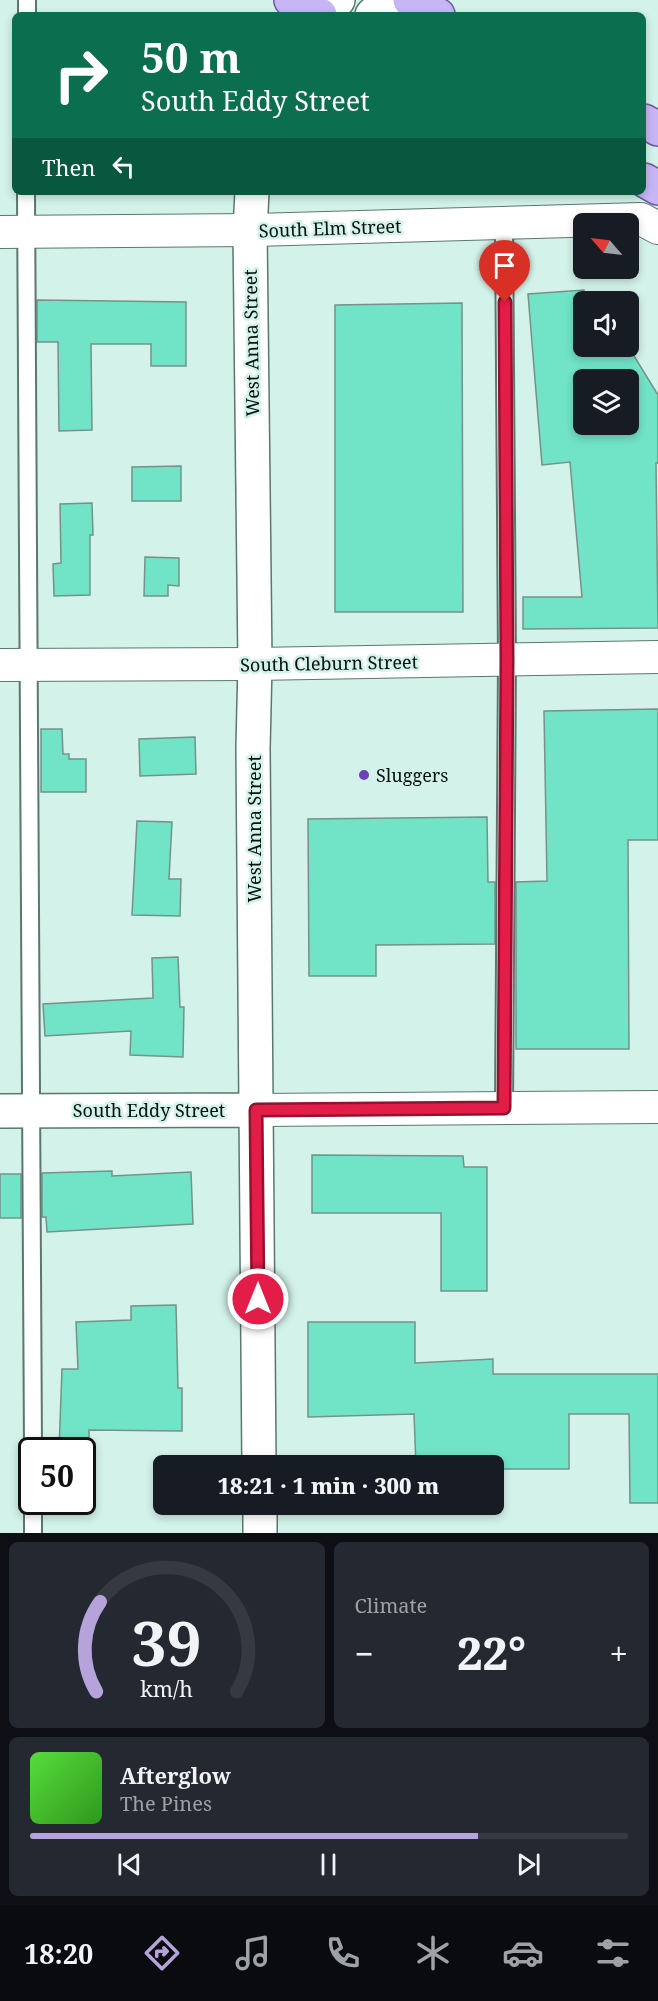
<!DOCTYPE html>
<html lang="en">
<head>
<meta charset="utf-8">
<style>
	:root { --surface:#171b24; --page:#242831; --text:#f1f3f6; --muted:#9ea1a6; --line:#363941; --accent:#b6a3db }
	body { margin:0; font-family:"Noto Serif",serif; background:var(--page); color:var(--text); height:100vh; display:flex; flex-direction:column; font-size:22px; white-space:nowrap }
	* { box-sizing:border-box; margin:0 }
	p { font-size:20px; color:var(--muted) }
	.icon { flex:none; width:33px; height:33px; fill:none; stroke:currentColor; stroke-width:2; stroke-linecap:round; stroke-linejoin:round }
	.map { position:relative; height:1533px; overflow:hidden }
	.details { display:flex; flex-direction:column; gap:9px; padding:9px; background:#0d0f14; flex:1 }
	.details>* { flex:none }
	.hud { position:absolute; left:12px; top:12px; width:634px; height:183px; border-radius:9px; box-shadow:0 3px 9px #0003; background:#0b6e4f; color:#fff; overflow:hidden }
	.needle { width:39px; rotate:298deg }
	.fabs { position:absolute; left:573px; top:213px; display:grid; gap:12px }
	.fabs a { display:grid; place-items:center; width:66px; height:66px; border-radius:9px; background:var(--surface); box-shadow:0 3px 9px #0003; font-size:30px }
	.speed { position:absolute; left:18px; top:1437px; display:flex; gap:12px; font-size:30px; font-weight:700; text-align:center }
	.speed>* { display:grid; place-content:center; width:78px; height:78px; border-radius:50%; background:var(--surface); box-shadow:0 3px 9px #0003; line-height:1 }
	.speed .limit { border:3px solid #111; border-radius:9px; background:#fff; color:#111 }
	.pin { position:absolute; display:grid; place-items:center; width:51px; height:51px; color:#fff; margin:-62px -26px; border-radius:50% 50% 50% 0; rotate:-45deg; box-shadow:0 0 6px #0007 }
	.pin .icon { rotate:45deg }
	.me { position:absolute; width:66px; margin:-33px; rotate:0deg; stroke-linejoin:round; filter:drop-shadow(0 0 4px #0008) }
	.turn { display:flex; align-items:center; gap:21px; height:126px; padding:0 30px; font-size:27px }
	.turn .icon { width:78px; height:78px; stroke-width:2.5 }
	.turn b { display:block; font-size:42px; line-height:51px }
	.then { display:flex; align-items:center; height:57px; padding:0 30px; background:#0003; gap:12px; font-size:22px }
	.big { font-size:45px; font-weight:800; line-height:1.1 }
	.details .tile { flex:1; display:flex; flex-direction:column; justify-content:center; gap:9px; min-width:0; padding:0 21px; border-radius:9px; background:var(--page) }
	.details .dial { align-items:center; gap:0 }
	.dial svg { height:156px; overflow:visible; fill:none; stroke:var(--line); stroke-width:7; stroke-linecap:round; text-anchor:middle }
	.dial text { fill:var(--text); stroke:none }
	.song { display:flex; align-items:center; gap:18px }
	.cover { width:72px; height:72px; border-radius:9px; background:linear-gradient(135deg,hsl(110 70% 55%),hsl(110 70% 35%)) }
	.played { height:6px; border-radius:3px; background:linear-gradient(90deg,var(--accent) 75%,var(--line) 75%) }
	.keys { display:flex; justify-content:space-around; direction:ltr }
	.heat { display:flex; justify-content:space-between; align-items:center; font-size:33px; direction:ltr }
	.details .tiles { flex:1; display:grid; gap:9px; grid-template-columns:1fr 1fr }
	.tile:last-child { grid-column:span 2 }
	.trip { position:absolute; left:153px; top:1455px; width:351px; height:60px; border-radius:9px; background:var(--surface); box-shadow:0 3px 9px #0003; font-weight:800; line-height:60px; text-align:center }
	.dock { display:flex; height:96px; justify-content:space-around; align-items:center; background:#090b0e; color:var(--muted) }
	.dock .icon { width:42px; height:42px }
	.dock .on { color:var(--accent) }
	.dock b { font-size:27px; color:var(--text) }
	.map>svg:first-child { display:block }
	.building { fill:#71e3c7; stroke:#76928a; stroke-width:1.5; fill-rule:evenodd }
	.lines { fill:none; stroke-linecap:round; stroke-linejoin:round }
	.lane-casing { stroke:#5b776f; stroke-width:20 }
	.street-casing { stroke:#5b776f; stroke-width:34 }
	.secondary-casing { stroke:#5b776f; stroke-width:36 }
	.primary-casing { stroke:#6d5ba1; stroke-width:36 }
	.lane { stroke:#fff; stroke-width:16 }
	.street { stroke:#fff; stroke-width:32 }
	.secondary { stroke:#fff; stroke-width:33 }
	.primary { stroke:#c8b5f6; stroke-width:33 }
	.route-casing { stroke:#92132f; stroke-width:15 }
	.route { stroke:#e11d48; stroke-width:10 }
	.poi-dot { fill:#6d42ba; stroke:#d3f2e9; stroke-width:2 }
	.labels { text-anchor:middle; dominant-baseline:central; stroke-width:5; stroke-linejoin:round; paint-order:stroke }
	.street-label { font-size:18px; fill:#07110e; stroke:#d3f2e9 }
	.poi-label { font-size:18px; fill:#07110e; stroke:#d3f2e9; text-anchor:start }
</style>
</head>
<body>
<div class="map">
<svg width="658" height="1533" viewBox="0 0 658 1533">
	<rect width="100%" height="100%" fill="#d3f2e9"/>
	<path class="building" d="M584 290V346H628L658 395V463H656L658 628 523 629V597H582L570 462 542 465 528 294ZM584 380H628V424H584Z
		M37 300 186 302V366H151V344H91L92 430 59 431 58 342H37Z
		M462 303 463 612H335V305Z
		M181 466V501H132V467Z
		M92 503 93 535H90V595L54 596 53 564 61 563 60 504Z
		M145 557 179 558V586L168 585V596H144Z
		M658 709V840H628L629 1049H516V882L547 881 544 711Z
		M41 729H62L63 754H69V759H86V792H41Z
		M195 737 196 774 140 776 139 739Z
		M487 817 488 882H495V944L376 945V976H309L308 819Z
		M137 821 172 822 169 879H181L180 916 132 915Z
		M178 957 180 1007H184L183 1057 130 1055 131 1031 45 1036 43 1004 153 998 152 958Z
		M312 1155 463 1156 464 1167H487V1291H441V1213H312Z
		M112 1171V1176L191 1172 193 1224 47 1232 46 1217H42V1173Z
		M0 1174H21V1218H0Z
		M176 1305 178 1388H182V1431L89 1430V1450H59L62 1369H78L76 1322 131 1320V1306Z
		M308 1322H415V1363L493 1359V1374H658V1503H630L629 1414H569V1469H494V1466H416L414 1414 308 1417Z"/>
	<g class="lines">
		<g class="lane-casing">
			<path id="lane" d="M27 15V0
				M26 192 33 1450
				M504 223 507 660 504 1108
				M33 1502V1533"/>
		</g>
		<g class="street-casing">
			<path id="street" d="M0 232 250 230 641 219 658 228
				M0 665 255 664 658 657
				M256 1110 658 1107"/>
		</g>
		<g class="secondary-casing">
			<path id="secondary" d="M322 15 338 0
				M372 15 388 0
				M252 192 250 230 255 664 253 748 259 1466
				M0 1111 256 1110
				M260 1504V1533"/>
		</g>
		<g class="primary-casing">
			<path id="primary" d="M291 0 320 15
				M410 0 438 15
				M644 121 658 129
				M644 180 658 188"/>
		</g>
		<use href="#lane" class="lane"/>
		<use href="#street" class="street"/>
		<use href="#secondary" class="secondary"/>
		<use href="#primary" class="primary"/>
	</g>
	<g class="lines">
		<g class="route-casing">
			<path id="route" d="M258 1299 256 1110 504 1108 507 660 505 302"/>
		</g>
		<use href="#route" class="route"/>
	</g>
	<circle class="poi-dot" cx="364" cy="775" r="6"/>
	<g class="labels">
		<g class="street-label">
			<text transform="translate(330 228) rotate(-2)">South Elm Street</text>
			<text transform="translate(251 343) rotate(-91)">West Anna Street</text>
			<text transform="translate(329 663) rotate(-1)">South Cleburn Street</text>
			<text transform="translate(254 829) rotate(-90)">West Anna Street</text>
			<text x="149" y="1110">South Eddy Street</text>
		</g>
		<g class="poi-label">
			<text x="376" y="775">Sluggers</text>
		</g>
	</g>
</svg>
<div class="fabs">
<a><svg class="needle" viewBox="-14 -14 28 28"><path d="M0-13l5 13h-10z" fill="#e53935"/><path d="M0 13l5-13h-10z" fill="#9ea1a6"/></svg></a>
<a><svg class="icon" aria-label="sound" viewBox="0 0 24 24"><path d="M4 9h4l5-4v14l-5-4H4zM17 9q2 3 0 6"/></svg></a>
<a><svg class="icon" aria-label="layers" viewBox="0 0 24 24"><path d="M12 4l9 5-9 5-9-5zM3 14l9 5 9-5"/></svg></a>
</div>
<div class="speed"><div class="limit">50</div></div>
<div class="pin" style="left:505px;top:302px;background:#d93025"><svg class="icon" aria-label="arrive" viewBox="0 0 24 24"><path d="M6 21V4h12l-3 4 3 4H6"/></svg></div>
<svg class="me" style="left:258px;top:1299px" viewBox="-20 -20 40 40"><circle r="17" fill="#e11d48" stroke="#fff" stroke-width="3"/><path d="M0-11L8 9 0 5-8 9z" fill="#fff"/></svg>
<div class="trip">18:21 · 1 min · 300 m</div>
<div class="hud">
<div class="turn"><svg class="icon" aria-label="right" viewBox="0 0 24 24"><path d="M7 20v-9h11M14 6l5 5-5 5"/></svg><div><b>50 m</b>South Eddy Street</div></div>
<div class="then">Then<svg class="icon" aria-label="left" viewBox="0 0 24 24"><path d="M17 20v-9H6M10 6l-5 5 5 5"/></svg></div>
</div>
</div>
<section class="details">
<div class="tiles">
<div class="tile dial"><svg viewBox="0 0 100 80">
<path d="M14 69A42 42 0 1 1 86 69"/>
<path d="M14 69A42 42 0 0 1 16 23" stroke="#b6a3db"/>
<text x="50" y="56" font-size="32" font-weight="700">39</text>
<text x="50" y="72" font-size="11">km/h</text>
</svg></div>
<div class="tile"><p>Climate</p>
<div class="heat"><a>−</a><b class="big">22°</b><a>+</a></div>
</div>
<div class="tile">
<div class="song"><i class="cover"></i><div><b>Afterglow</b><p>The Pines</p></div></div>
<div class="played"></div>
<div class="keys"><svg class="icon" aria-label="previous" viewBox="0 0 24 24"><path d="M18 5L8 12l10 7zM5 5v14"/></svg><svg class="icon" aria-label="pause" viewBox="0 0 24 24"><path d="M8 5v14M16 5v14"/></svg><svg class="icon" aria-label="next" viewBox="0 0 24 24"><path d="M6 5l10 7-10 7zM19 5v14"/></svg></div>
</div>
</div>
</section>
<nav class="dock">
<b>18:20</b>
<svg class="icon on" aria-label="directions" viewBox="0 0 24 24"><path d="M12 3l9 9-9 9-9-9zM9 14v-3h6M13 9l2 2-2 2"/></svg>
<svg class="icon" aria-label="music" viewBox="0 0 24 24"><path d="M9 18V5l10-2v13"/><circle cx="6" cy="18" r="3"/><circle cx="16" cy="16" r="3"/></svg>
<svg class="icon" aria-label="phone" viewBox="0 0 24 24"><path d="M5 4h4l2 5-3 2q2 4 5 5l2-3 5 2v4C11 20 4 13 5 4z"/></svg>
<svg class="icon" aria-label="climate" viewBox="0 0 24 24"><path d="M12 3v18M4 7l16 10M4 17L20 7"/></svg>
<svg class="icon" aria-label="car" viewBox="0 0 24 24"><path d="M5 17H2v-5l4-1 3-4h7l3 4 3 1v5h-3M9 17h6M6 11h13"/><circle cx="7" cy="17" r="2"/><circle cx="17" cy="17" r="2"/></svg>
<svg class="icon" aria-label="filters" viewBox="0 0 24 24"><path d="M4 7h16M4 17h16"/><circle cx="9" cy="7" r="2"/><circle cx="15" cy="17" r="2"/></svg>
</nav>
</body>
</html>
